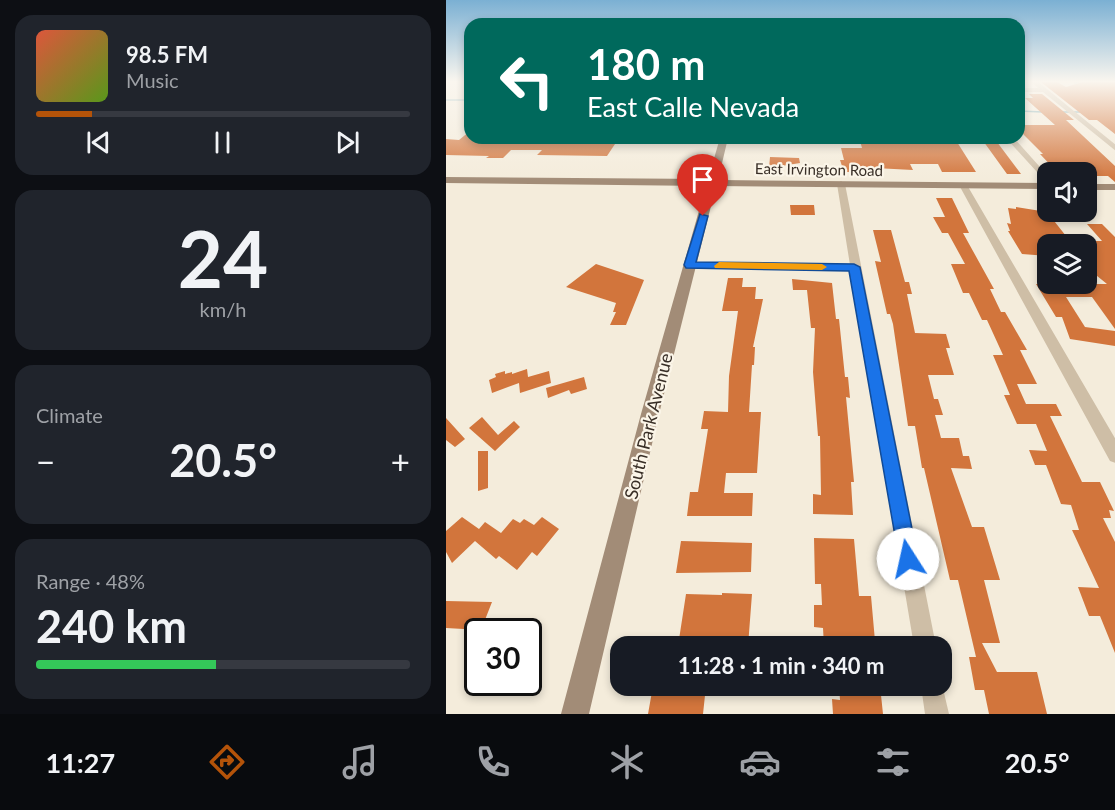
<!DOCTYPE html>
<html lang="en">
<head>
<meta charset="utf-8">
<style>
	:root { --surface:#171b24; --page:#20242c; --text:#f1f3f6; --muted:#9ea1a6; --line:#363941; --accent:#b45309 }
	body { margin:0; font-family:Lato,sans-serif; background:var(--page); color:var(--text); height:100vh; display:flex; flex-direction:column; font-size:22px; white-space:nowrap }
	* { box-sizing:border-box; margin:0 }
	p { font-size:20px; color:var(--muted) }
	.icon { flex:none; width:33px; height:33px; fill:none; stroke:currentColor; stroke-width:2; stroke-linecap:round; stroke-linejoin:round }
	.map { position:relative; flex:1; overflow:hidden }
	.panel { display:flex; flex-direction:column; gap:15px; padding:15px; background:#0d0f14; width:446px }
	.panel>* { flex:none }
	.banner { position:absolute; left:18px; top:18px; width:561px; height:126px; border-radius:18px; box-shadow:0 3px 9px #0003; background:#00695c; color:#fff; overflow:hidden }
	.controls { position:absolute; left:591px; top:162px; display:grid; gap:12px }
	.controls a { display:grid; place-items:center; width:60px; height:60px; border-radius:12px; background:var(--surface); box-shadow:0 3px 9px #0003; font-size:30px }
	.speed { position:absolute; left:18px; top:618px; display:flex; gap:12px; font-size:30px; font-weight:700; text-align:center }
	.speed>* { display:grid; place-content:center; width:78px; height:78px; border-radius:50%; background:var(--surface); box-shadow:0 3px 9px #0003; line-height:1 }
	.speed .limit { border:3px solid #111; border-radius:9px; background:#fff; color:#111 }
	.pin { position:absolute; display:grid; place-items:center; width:51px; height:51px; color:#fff; margin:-62px -26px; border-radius:50% 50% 50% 0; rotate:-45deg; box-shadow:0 0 6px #0007 }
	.pin .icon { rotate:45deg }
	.me { position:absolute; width:66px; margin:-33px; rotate:350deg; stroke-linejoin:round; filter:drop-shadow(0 0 4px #0008) }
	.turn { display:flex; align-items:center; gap:21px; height:126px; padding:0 24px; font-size:27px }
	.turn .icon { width:78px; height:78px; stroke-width:2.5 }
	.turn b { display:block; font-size:42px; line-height:51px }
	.big { font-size:45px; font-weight:700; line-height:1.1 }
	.panel .tile { flex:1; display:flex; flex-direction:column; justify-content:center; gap:9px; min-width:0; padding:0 21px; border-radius:18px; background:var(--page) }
	.panel .dial { align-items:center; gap:0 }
	.dial b { font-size:78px; line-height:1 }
	.song { display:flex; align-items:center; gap:18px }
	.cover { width:72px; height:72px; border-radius:9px; background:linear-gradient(135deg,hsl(10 70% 55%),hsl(90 70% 35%)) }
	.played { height:6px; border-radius:3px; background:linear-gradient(90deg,var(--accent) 15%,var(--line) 15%) }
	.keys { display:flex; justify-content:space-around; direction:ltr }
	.heat { display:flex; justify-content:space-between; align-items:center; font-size:33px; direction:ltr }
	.charge { height:9px; border-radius:4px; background:linear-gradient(90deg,#34c759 48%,var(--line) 0) }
	.trip { position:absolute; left:164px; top:636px; width:342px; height:60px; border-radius:18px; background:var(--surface); box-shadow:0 3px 9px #0003; font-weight:700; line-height:60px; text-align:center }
	.tab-bar { display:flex; height:96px; justify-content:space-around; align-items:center; background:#090b0e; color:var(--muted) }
	.tab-bar .icon { width:42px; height:42px }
	.tab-bar .on { color:var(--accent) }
	.tab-bar b { font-size:27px; color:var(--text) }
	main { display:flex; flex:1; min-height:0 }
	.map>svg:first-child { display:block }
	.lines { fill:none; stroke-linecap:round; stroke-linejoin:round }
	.stream { stroke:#77a9b4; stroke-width:1.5 }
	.building { fill:#d2753c }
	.minor { fill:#cebea6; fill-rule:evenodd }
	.secondary { fill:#a28c77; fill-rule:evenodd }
	.route { fill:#1a73e8; stroke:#114b97; stroke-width:1.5 }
	.slow { fill:#f59e0b }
	.labels { text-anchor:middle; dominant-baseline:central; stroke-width:4.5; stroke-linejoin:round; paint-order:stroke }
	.far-street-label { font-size:15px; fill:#392f27; stroke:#fbf5e8 }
	.street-label { font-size:18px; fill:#392f27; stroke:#fbf5e8 }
</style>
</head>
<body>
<main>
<section class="panel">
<div class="tile">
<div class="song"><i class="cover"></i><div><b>98.5 FM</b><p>Music</p></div></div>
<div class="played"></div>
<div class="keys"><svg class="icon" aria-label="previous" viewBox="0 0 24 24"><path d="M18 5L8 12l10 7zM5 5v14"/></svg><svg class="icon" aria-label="pause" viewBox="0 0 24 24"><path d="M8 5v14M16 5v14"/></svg><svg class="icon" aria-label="next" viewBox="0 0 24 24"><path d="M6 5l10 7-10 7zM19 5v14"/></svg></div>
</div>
<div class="tile dial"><b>24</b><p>km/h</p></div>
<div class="tile"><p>Climate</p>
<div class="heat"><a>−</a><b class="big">20.5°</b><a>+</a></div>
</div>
<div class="tile"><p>Range · 48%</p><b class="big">240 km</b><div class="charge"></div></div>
</section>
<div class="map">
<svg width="670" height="714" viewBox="0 0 670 714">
	<rect width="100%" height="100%" fill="#f4ecdb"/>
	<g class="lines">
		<path class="stream" d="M629 83 635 81
			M0 100H24
			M573 111 597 112
			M613 112H636"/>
	</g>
	<path class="building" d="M640 81H669V134L651 120H643L595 82H611L620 87Z
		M583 94H596L628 120H620L669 166V182L662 176H640V172H611L594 154H597L573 130V125H609L579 98H587Z
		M24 131V138H173L161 156 91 155 96 150H65L57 158H40L43 156 0 155V139L13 140Z
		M535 138H548L575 174H561Z
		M414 141 511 142 530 172H496L492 164H464L467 170 410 167 411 172H398L394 160H398L395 148H416Z
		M324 157 353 158 354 163 323 168Z
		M490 198H506L523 233H517L548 289H544L555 312H559L581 350H574L591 384H571L580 404H610L616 416H604L636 482H654L668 511 663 510 665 518H657L669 542V653L654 616H643L632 587 653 588 626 530H633L625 505 615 504 600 465H589L583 450 601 451 590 424H571L558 395H564L547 355H557L541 320H536L523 293H517L505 264H519L502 233H496L487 217H499Z
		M344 205H368L369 215H345Z
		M570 207 601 212 620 236H602V256L576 254 562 231H564L561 223 565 224 562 208 570 209Z
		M641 224H656L669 237V329L646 297H620L639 327 669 331V346L624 339 616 317H610L590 284H661L640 267V241H656Z
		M427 230H445L459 282H463L466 294H461L469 333 500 334 504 348H500L508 375H482L488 399H492L497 415H489L495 438H513L517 456H523L526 469 505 468 526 527H538L554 580H538L554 643H536L551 672H591L601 714H543L538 690H529L523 657H530L512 580H504L478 468H476L469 426H462L447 324 444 314H441L429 261 435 262Z
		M150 264 198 280 180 325H164L170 312H167L170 303 120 287Z
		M282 278H297L296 287H310L309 299H317L307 347H309L308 365H306L303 412H315L311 473H280L278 493H307L306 516H241L244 492H252L262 429H255L258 411 282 412 283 376 292 311H276Z
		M346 279 386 283 390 319H393L399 377H402L404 398 400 397 408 482H405L407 515 367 514V494L375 495 374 436H372L367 372 369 328H365L361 290H347Z
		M81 369 82 377 103 371 105 383 74 393 73 383 46 393 43 380 50 377 49 374 59 371V374L66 372V374Z
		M138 377 141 389 125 394 123 390 102 398 100 388Z
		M36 417 52 435 68 421 74 427 49 451 23 428Z
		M0 418 19 439 9 447 0 440Z
		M32 451H42V488L32 491Z
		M16 517 33 529 39 522 55 533 67 519 74 523 78 519 88 525 96 517 113 529 91 556 86 552 71 570 53 556 50 559 29 541 6 563 0 552V531Z
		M368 538 408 539 413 596H425L429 641H417L418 646H378L377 628 368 627V605H376L375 584H369Z
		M235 541 306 543 305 572 230 573Z
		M276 593 306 594 302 646H232L240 594 276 595Z
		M0 601 46 602 35 630 0 628Z
		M207 686H260L257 714H202Z
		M393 686H417L418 695H435L437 714H387L386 699 394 700Z"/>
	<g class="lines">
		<path class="minor" d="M584 81H591L670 145V151L597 92H573V88H592Z
			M560 138H568L602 176V184Z
			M395 181 399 184 490 646H468L405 271 244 268 239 265 244 262 404 265 391 184Z
			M514 183 521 185 670 440V463L664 461 513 185Z
			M495 680 503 714H479L475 686H495Z"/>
		<path class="secondary" d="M274 138H282L272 180 602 183V189L270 186 213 414 143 714H115L195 414 260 186 0 183V177L262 179Z
			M640 184H670V190H640Z"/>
	</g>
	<linearGradient id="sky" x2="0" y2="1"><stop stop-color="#7bb0d3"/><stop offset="0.45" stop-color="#faf6ef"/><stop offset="1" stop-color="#faf6ef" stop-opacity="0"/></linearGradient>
	<rect width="670" height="181" fill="url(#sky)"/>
	<path class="route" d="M254 214 262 216 250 262 408 264 414 267 472 559 469 566 462 569 456 566 453 559 403 271 240 268 238 265Z"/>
	<path class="slow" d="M273 262 376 264 381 267 376 270 269 268 268 266Z"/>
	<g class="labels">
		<g class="far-street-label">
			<text transform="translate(373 169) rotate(1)">East Irvington Road</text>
		</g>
		<g class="street-label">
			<text transform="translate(202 426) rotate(-76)">South Park Avenue</text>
		</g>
	</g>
</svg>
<div class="controls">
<a><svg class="icon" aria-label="sound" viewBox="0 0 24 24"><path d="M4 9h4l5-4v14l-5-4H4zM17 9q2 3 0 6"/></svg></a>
<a><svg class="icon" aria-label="layers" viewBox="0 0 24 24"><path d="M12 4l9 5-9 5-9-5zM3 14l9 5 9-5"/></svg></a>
</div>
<div class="speed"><div class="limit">30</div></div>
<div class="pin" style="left:257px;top:216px;background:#d93025"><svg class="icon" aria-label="arrive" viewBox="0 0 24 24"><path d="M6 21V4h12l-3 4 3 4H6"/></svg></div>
<svg class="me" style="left:462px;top:559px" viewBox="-20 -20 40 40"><circle r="19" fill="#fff"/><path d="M0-13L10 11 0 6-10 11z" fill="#1a73e8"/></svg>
<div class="trip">11:28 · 1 min · 340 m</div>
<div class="banner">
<div class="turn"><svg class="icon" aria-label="left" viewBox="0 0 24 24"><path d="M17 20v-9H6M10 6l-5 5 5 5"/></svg><div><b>180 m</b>East Calle Nevada</div></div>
</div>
</div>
</main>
<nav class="tab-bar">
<b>11:27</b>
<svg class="icon on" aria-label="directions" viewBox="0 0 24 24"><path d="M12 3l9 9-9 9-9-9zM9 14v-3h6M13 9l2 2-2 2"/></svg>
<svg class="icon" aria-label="music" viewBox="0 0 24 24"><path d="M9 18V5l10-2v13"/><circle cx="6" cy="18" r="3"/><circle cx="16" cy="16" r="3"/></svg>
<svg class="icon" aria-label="phone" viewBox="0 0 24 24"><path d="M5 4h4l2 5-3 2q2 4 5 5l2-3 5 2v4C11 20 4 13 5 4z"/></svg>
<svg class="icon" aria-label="climate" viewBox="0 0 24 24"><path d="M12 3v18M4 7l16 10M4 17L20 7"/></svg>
<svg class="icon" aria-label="car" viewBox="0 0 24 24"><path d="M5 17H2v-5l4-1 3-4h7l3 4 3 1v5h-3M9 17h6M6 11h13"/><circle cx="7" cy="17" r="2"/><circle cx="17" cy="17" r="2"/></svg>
<svg class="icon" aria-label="filters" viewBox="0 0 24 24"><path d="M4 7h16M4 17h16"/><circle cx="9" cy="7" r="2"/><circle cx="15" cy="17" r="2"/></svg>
<b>20.5°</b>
</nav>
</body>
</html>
